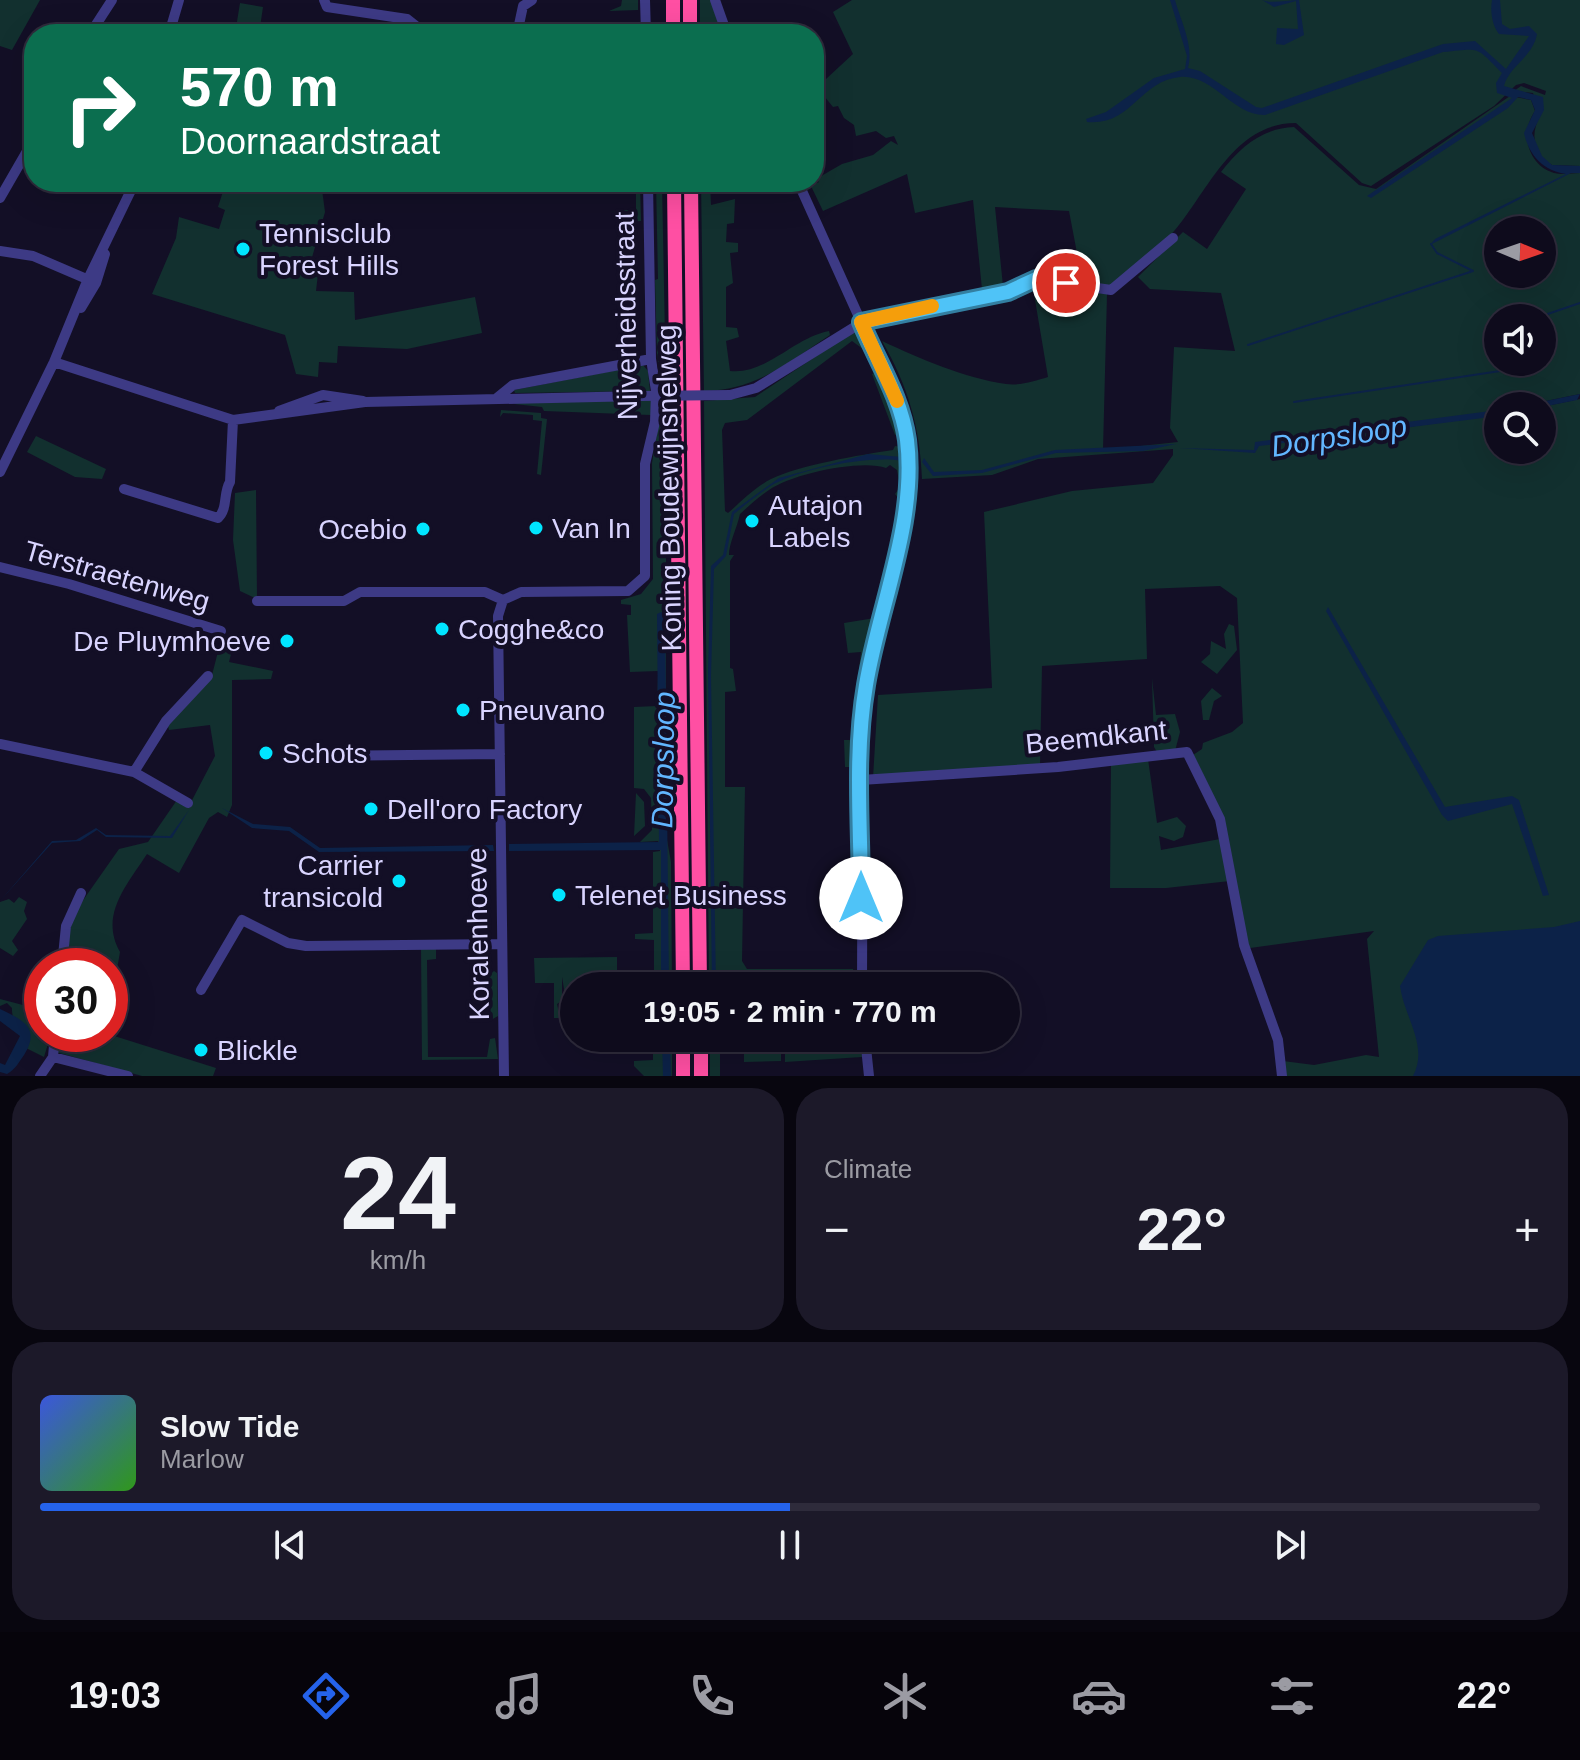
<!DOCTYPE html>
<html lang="en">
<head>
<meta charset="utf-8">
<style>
	:root { --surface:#0e0b1c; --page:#1c1929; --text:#f1f3f6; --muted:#9b9ba3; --line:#2e2b3b; --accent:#2563eb }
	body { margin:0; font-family:Arial,sans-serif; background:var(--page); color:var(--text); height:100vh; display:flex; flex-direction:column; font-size:30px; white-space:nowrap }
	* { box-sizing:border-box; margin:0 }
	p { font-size:26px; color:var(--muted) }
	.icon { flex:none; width:44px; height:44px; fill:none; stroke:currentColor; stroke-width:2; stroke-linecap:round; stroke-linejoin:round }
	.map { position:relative; height:1076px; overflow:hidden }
	.side { display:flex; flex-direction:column; gap:12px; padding:12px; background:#08060f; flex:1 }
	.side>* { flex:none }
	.guide { position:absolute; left:24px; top:24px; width:800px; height:168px; border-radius:32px; box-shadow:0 8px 32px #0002,0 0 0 2px var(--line); background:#0b6e4f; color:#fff; overflow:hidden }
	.needle { width:52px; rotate:92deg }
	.fabs { position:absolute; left:1484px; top:216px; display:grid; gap:16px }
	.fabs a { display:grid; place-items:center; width:72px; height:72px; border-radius:50%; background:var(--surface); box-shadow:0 8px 32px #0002,0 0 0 2px var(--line); font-size:40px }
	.speed { position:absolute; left:24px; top:948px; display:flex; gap:16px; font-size:40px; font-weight:700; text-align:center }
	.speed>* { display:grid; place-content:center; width:104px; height:104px; border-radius:50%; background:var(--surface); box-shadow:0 8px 32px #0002,0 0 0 2px var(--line); line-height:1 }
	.speed .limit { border:12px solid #d22; background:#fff; color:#111 }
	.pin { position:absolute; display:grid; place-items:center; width:68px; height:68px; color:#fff; margin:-34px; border:4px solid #fff; border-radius:50%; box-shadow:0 2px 8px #0007 }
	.me { position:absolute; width:88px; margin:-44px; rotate:0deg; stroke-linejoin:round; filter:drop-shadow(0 0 6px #0008) }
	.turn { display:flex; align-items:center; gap:28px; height:168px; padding:0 24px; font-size:36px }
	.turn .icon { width:104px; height:104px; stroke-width:2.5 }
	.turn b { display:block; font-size:56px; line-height:68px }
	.big { font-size:60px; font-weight:700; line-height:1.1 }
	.side .widget { flex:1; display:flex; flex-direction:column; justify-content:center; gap:12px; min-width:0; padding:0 28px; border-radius:32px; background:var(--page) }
	.side .dial { align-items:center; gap:0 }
	.dial b { font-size:104px; line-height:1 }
	.song { display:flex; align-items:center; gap:24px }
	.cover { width:96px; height:96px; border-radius:12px; background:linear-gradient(135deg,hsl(230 70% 55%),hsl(110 70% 35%)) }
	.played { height:8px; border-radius:4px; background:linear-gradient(90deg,var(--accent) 50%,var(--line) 50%) }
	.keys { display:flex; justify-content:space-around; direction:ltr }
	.heat { display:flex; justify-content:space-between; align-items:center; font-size:44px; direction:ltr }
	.side .tiles { flex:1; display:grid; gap:12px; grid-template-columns:1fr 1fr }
	.widget:last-child { grid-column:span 2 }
	.trip { position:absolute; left:560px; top:972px; width:460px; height:80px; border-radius:40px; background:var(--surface); box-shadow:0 8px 32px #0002,0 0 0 2px var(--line); font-weight:700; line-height:80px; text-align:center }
	.tab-bar { display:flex; height:128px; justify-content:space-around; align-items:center; background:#06040b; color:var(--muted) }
	.tab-bar .icon { width:56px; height:56px }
	.tab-bar .selected { color:var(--accent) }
	.tab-bar b { font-size:36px; color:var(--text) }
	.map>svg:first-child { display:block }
	.green { fill:#12302f; fill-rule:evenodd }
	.water { fill:#0c2248 }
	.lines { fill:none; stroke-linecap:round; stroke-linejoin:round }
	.stream { stroke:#0c2248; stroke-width:2 }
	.minor { stroke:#3d3a85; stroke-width:10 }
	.highway { stroke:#ff4fa3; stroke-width:14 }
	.minor-bridge { stroke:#3d3a85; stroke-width:10 }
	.route-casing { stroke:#337fa1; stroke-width:20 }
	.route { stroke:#4fc3f7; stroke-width:14 }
	.slow { stroke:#f59e0b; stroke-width:14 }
	.poi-dot { fill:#00e5ff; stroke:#130f26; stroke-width:3 }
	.labels { text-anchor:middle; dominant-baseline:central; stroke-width:8; stroke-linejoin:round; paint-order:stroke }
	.poi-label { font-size:28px; fill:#d9d4ff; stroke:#130f26; text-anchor:start }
	.street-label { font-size:28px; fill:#d9d4ff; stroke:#130f26 }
	.water-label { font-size:30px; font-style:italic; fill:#62b6ff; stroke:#130f26 }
</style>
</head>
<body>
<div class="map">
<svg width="1580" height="1076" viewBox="0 0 1580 1076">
	<rect width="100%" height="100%" fill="#130f26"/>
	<path class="green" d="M0 0H40L12 50 0 46Z
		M622 0H638V10L609 11 621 6Z
		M700 0H711L719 26 710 28V34H700Z
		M852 0H1580V166L1552 165C1533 154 1530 134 1540 116L1533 93 1514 91 1521 86 1545 95 1546 91 1524 83 1516 85 1494 106 1371 186 1362 183 1296 123C1230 123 1206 198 1168 238 1152 254 1134 269 1117 284L1105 286 1074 282 1078 274 1073 268 1077 253 1069 211 995 207 1003 286 982 289 973 200 915 213 907 174 823 211 811 186 819 182 816 179 842 164 873 155 891 141 898 145 894 136 886 138 876 131 856 136 854 125 844 118 838 106 833 107 820 91 826 79 853 54 833 12Z
		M240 3 263 7 259 34H235Z
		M1510 96 1531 100 1535 111C1520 132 1527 165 1554 173 1562 175 1572 173 1580 173V394L1521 406H1498V410L1485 413 1303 437V441L1498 415V450H1542V407L1580 399V927L1424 1045 1417 1076H1284L1283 1061 1314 1065 1366 1055 1379 1057 1367 939 1374 931 1250 948 1247 945 1222 817 1193 755 1202 749 1203 743 1232 732 1243 723 1237 598 1220 586 1145 589 1147 659 1042 666 1040 766 873 778 878 695 992 688 984 512 1072 491 1153 483 1173 455V449L1038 459 992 475 922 479C920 427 908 386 882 341 921 359 964 378 1006 384 1020 386 1035 381 1048 377L1033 288 1037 281 1107 294 1103 450 1178 442 1170 428 1174 347 1235 351 1221 293 1150 289 1138 277 1183 232 1207 249 1246 189 1221 172C1240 147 1263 128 1294 127L1359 185 1376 189ZM1498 230H1542V274H1498ZM1498 318H1542V362H1498Z
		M226 182H321L325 212 311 261 318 274 316 291 354 292 355 320 475 297 482 333 407 349 338 346 337 363 319 362 318 377 296 374 285 335 152 294 176 238 179 217 219 229 225 210 218 207Z
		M636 182H640L641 221 624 222V214L611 212 636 209Z
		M656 182H662L666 390H663L657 354 655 280 658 279Z
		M701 182H710L711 205 735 199 734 223 727 224 726 242 738 243V252L730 253 733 283 726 287V327L737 328 739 337 726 341 730 371C766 375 793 338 829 331L830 335C787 363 757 390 704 391Z
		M854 331 860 332 871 355 852 341 747 420 725 423 722 430 725 511 728 513C742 501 754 488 771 479 800 465 860 455 893 450L895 446 902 447 904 454 901 501 895 494 900 487 897 470 890 465 886 468C863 459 793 473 769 490 758 497 749 506 740 514 737 528 729 543 729 555H734L730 561V668L733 669 736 691 725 692V787H745L742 961 747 969H853L857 986H709L704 401 755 397Z
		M643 365 648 371 650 391 515 393 514 390Z
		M879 371 890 395 898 434 895 435 872 374Z
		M518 401H652L651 415 544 411 542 407 514 404Z
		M662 401H666V834L671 862 672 986H654V940L635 939V934L653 933V852L660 851 658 841 640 842 652 830 651 798 644 789 634 788V707L657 706 658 675V671L630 672 627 615H631V605L621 604V600L641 594 653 579 652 463Z
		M501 410 541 413V418L547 419 541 475 537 474 542 421 533 420V415L503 413 500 417Z
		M36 436 106 469 102 479 75 477 27 452Z
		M256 490 257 599 240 591 233 540 235 493Z
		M875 618 861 685 857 686 861 652 848 653 844 623Z
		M1229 624 1234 626 1237 650 1217 674 1201 662 1210 654 1211 641 1226 649 1224 634Z
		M235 638 229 662 273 671 271 679 232 680V805L227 817 218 812 209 818 179 873 147 854C127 885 99 915 120 952L110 1010V966H65L72 916 119 849 148 842 177 800 189 806 215 756 210 725 169 730 167 722 212 675 221 640Z
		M1152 678 1156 715 1175 714 1180 732 1175 751 1157 752 1154 747Z
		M1212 688 1222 696 1214 701 1209 720H1203L1201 701Z
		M844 740H857V767H845Z
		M1148 759 1157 823 1177 817 1186 826 1183 837 1174 841 1159 836 1161 850 1220 839 1230 881 1166 888H1110L1111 763Z
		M636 793 644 802 645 826 634 836Z
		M19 897 27 902 24 911 27 919 12 941 18 950 13 956 0 948V902L9 899 14 903Z
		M421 948 436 949V959L427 960 428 1057H487L490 1039 495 1038 498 1059 422 1060Z
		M617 957V978L594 981 592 976 591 986H574V1018H569L562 977V1001L557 1004 559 1013H566V1018H554V983H535L534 958Z
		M494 971 497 973 498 1016 491 1020 489 975Z
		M0 999 38 1009 42 1034H51L44 1057 24 1047C25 1032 11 1023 12 1008L7 1003 0 1006Z
		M58 1034H108L216 1068 213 1076H142L56 1052Z
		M653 1038H672V1076H644L634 1066V1061L653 1060Z
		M710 1038H720V1076H710Z
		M744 1038H781V1061L744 1062Z
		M785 1038 825 1039V1044L832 1049 836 1038H860L862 1057 785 1062Z"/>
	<path class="water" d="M1170 0H1175C1181 22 1194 45 1188 68L1200 71 1256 107 1262 108 1443 44 1475 41 1506 69 1529 36 1499 34C1492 25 1490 11 1492 0H1500L1502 24 1510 29 1529 26 1537 34C1533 57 1509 66 1504 86L1543 97 1544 110 1532 133 1542 156 1552 165 1580 166V173H1571L1430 245 1435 239 1566 174C1544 171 1529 156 1524 133L1535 110 1531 100 1518 97 1508 108 1371 198 1367 196 1512 98 1497 93 1496 83 1502 73C1475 46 1482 48 1443 52L1265 115C1233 116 1213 74 1180 77 1139 81 1132 126 1087 122L1086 119 1106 112 1154 78 1185 69 1187 56Z
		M1262 0C1271 4 1287 0 1299 0L1304 35 1284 45 1276 44 1277 28 1298 29 1296 1 1274 7Z
		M880 351 908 409 916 448 913 449 905 411Z
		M1580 394 1577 400 1542 407 1521 406Z
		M1498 410V415L1483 418 1259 446 1255 453 1180 448 1254 450 1255 442Z
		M1176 444 1143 451 1056 453 982 473 933 476 922 462 924 458 934 472 982 470 1055 450Z
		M868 454 902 457V461C869 455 798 469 769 487 757 495 745 505 734 514L726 556 714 569 711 676 716 986H712L708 671 711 566 723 555 732 512 779 478Z
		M901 548 904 549 889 614 886 613Z
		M1328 607 1445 807 1512 796 1519 800 1549 895 1543 896 1512 804 1448 821 1442 815 1326 611Z
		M661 612 665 615 669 986H661V850L509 851V844L659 842 657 614Z
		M222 808 253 824 290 827 320 848 493 845 494 851 319 852 289 831 252 828Z
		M189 810 172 838 106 837 97 830 80 841 52 843 0 901 52 841 76 840 96 828 106 835 170 836Z
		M1580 921V1076H1413C1429 1046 1404 1017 1400 986L1428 940 1438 936 1554 927Z
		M0 1009C23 1020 41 1028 24 1055 19 1062 15 1070 7 1074L0 1072V1063L5 1065 20 1036 0 1021Z
		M662 1038H670L671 1076H663Z"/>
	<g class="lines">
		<path class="stream" d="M1536 318 1580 303
			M1248 345 1473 271 1437 253 1431 244
			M1294 402 1520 368 1518 362"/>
		<path class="minor" d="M324 0 327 7 407 19 426 34
			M645 0 646 34
			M715 0 727 34
			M90 34 112 0
			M169 34 179 0
			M517 34 523 6 532 0
			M798 182 895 397 908 453 907 496 875 638 863 715 862 986
			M0 198 34 139
			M0 251 33 256 96 283
			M81 308 96 283 105 254
			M54 362 233 420 365 402 641 396
			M730 395 756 388 869 318 1008 292 1036 279 1111 290 1173 238
			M497 398 513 385 651 359
			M279 411 323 395 363 401
			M0 472 54 362 88 279 135 182
			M124 489 218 518C228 509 223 493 230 482L233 420
			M0 567 69 584 221 631
			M503 600 521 592 628 591 645 576V464L655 422 656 391 651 359 648 182
			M503 600 498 616 504 1076
			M257 601H344L360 592H485L503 600
			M0 744 134 772 188 803
			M319 756 500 754
			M134 772 166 721 208 676
			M861 780 1058 767 1187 752 1220 819 1244 945 1278 1040 1282 1076
			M62 966 66 926 81 893
			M201 990 242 920 288 943 306 946 502 944
			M865 1038 869 1076
			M53 1057 128 1076
			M40 1076 53 1057 55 1034"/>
		<path class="highway" d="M673 0V34
			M690 0V34
			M674 182 683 986
			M691 182 700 986
			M683 1038V1076
			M701 1038V1076"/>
		<path class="minor-bridge" d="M641 396 730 395"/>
	</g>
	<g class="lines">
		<g class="route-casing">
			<path id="route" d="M861 898C861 828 854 755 866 685 879 606 917 522 907 440 901 397 877 361 861 322L1008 292 1036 279 1066 283"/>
		</g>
		<use href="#route" class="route"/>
		<path class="slow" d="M897 401 861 322 932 306"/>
	</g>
	<g class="poi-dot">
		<circle cx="243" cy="249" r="8"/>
		<circle cx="752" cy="521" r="8"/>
		<circle cx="536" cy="528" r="8"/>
		<circle cx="423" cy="529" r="8"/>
		<circle cx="442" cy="629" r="8"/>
		<circle cx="287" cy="641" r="8"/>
		<circle cx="463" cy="710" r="8"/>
		<circle cx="266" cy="753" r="8"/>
		<circle cx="371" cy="809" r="8"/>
		<circle cx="399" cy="881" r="8"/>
		<circle cx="559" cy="895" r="8"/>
		<circle cx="201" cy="1050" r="8"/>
	</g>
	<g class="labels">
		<g class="poi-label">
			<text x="259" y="233">Tennisclub<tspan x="259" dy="32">Forest Hills</tspan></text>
			<text x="768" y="505">Autajon<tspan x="768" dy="32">Labels</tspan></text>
			<text x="552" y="528">Van In</text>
			<text x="407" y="529" text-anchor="end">Ocebio</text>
			<text x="458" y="629">Cogghe&amp;co</text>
			<text x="271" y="641" text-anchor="end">De Pluymhoeve</text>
			<text x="479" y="710">Pneuvano</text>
			<text x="282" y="753">Schots</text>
			<text x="387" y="809">Dell'oro Factory</text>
			<text x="383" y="865" text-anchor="end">Carrier<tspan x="383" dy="32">transicold</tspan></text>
			<text x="575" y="895">Telenet Business</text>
			<text x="217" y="1050">Blickle</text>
		</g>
		<g class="street-label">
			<text transform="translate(626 316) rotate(-91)">Nijverheidsstraat</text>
			<text transform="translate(669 488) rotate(-91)">Koning Boudewijnsnelweg</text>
			<text transform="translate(117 576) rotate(16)">Terstraetenweg</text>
			<text transform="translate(1096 737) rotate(-6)">Beemdkant</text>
			<text transform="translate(478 934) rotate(-91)">Koralenhoeve</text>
		</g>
		<g class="water-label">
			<text transform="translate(1339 436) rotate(-9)">Dorpsloop</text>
			<text transform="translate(663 760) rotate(-89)">Dorpsloop</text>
		</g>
	</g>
</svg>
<div class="fabs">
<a><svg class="needle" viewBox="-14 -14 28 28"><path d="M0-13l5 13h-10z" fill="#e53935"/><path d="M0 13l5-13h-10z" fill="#9b9ba3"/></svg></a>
<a><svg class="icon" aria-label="sound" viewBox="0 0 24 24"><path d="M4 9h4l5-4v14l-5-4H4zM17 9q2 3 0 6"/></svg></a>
<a><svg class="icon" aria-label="search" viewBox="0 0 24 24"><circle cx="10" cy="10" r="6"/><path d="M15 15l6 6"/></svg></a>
</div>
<div class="speed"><div class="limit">30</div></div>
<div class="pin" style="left:1066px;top:283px;background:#d93025"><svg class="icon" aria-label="arrive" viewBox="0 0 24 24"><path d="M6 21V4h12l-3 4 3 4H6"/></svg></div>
<svg class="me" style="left:861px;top:898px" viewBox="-20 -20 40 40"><circle r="19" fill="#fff"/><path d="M0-13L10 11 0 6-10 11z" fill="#4fc3f7"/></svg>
<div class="trip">19:05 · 2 min · 770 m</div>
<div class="guide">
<div class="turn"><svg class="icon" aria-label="right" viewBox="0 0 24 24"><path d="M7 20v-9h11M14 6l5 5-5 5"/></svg><div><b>570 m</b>Doornaardstraat</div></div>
</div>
</div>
<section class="side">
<div class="tiles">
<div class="widget dial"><b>24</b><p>km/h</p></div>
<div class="widget"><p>Climate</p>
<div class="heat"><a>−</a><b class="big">22°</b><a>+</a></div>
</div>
<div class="widget">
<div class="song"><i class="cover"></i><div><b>Slow Tide</b><p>Marlow</p></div></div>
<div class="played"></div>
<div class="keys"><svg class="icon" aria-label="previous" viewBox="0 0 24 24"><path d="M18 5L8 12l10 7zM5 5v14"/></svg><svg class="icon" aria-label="pause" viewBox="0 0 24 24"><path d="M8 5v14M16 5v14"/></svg><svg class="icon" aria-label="next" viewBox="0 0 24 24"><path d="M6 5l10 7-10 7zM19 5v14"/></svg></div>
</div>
</div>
</section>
<nav class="tab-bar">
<b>19:03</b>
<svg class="icon selected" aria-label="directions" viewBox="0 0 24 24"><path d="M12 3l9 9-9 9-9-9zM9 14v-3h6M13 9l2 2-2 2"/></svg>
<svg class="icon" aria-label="music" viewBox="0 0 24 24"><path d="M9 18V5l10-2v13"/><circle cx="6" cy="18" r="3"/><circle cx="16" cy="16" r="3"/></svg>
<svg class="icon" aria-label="phone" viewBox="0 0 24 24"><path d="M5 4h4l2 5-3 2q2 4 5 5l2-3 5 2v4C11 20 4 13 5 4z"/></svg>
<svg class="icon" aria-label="climate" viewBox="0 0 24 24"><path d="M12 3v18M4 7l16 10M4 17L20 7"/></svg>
<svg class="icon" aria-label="car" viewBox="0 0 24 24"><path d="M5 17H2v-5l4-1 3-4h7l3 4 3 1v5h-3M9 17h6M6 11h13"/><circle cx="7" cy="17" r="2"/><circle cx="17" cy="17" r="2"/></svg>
<svg class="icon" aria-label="filters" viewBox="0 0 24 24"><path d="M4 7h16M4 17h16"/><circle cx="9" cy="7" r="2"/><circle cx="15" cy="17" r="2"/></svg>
<b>22°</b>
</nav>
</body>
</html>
